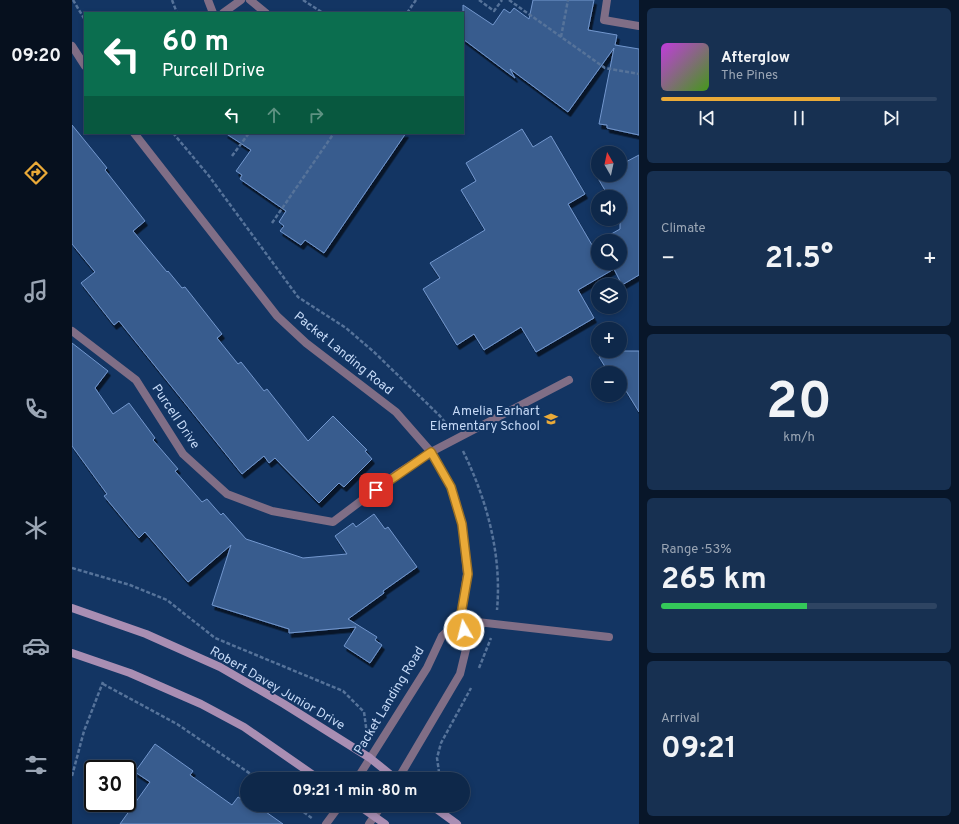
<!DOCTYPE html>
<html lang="en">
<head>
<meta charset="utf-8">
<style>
	:root { --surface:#0e284a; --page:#173051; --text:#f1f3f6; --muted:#9ba6b5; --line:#2e4462; --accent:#eaaa38 }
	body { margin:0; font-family:Overpass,sans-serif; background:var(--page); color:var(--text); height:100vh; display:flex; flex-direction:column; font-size:15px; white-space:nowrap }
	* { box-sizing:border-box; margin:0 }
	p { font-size:13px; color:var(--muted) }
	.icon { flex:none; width:22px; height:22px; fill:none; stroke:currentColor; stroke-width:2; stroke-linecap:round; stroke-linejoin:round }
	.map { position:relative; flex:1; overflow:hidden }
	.drawer { display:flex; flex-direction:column; gap:8px; padding:8px; background:#081629; width:320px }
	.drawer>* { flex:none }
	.hud { position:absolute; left:12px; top:12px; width:380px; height:122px; border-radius:0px; box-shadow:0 2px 6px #0003,0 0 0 1px var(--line); background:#0b6e4f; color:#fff; overflow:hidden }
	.needle { width:26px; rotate:351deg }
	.fabs { position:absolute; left:519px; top:146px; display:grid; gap:8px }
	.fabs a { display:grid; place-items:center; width:36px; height:36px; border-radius:50%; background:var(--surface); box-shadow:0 2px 6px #0003,0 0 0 1px var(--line); font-size:20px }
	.speed { position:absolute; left:12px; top:760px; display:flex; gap:8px; font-size:20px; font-weight:700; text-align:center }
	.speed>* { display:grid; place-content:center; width:52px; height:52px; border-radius:50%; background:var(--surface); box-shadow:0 2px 6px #0003,0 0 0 1px var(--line); line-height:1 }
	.speed .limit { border:2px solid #111; border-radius:6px; background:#fff; color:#111 }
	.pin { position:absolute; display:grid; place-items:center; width:34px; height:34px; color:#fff; margin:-17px; border-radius:8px; box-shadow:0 2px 6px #0006 }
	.me { position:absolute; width:44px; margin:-22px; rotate:352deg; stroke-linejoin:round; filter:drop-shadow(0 0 3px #0008) }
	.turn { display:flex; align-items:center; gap:14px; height:84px; padding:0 12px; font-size:18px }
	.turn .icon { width:52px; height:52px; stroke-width:2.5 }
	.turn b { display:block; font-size:28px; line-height:34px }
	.lanes { display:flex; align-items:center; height:38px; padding:0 12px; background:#0003; justify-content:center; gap:20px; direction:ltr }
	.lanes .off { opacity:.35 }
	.big { font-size:30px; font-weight:700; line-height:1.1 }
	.drawer .widget { flex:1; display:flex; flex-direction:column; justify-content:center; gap:6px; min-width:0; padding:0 14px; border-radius:6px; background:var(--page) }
	.drawer .dial { align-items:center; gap:0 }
	.dial b { font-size:52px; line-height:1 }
	.song { display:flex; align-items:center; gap:12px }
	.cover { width:48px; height:48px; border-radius:6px; background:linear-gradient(135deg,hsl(290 70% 55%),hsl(100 70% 35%)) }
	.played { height:4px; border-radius:2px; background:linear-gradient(90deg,var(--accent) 65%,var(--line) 65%) }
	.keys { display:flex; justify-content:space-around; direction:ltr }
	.heat { display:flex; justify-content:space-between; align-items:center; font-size:22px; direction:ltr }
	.charge { height:6px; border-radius:3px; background:linear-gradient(90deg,#34c759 53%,var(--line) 0) }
	.trip { position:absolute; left:168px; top:772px; width:230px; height:40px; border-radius:20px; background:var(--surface); box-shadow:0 2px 6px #0003,0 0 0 1px var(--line); font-weight:700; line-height:40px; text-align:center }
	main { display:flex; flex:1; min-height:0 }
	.tab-bar { display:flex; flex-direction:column; width:72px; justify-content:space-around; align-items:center; background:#06101e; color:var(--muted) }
	.tab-bar .icon { width:28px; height:28px }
	.tab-bar .on { color:var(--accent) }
	.tab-bar b { font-size:18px; color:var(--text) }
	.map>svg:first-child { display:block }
	.building { fill:#395c8e; stroke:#7297ce; filter:url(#shadow) }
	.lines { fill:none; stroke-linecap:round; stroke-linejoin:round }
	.path { stroke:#56739a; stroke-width:2.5; stroke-dasharray:4 2; stroke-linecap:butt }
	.service { stroke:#806e86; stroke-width:8 }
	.minor { stroke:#806e86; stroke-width:8 }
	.secondary { stroke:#a98eb3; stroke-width:8 }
	.route-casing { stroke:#986e24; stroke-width:10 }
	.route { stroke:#eaaa38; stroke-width:7 }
	.labels { text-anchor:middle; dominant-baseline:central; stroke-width:4; stroke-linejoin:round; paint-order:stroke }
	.street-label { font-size:13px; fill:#c5d9f6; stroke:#133563 }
	.poi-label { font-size:13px; fill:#c5d9f6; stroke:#133563; text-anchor:end }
</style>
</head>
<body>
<main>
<nav class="tab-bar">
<b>09:20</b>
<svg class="icon on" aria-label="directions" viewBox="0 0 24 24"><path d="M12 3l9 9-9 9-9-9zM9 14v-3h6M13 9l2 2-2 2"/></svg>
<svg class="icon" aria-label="music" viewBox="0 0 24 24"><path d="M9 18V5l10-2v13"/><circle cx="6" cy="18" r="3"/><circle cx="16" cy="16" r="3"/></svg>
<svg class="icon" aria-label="phone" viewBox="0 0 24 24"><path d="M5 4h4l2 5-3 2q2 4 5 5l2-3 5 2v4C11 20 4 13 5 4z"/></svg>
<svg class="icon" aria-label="climate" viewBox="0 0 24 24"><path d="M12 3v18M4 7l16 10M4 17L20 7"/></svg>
<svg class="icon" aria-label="car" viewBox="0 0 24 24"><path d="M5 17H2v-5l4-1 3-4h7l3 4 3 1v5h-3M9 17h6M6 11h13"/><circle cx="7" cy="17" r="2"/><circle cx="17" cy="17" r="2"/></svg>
<svg class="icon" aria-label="filters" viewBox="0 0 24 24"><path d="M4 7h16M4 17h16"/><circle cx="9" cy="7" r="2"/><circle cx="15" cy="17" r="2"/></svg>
</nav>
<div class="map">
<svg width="567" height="824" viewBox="0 0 567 824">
	<defs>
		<filter id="shadow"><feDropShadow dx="2.5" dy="4.5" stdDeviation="0" flood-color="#0009"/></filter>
	</defs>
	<rect width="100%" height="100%" fill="#133563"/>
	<path class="building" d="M461 0H522L516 30 545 35 543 45 567 49V135L535 128V125L527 124 542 48 496 112 438 69 443 78 391 39V5L421 25 432 9 438 13 442 8 457 19Z
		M0 125 35 168 33 170 73 221 61 231 95 272 96 271 110 288 113 287 150 334 145 338 166 364 169 362 192 391 195 389 236 441 261 416 295 450 293 451 300 459 272 487 267 483 247 503 203 458 197 463 192 456 170 474 47 321 42 325 9 283 23 272 0 244Z
		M450 129 461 147 479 136 513 194 496 204 520 245 526 241V263H548V241H527L548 229V197H537L524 175H548V165L567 155V275L550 285 542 269 506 290 522 318 464 352 449 327 412 350 402 334 385 345 351 289 368 278 358 263 413 230 389 190 404 181 394 163Z
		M153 133H334L252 253 233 240 229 245 208 231 212 226 207 222 214 211 168 179 170 175 164 171 179 150Z
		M0 343 36 371 23 388 41 414 57 403 83 438 81 440 106 469 103 471 130 502 135 499 149 515 151 513 174 539 231 558 275 554 263 536 281 523 284 527 302 514 313 529 316 527 345 567 311 591 312 593 276 619 305 637 303 640 310 645 298 663 272 646 284 627 217 633V629L140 605 159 545 116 582 73 532 67 538 32 496 35 494 0 446Z
		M538 351H567V412L548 381V373H537L527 357Z
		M83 744 121 771 118 775 160 805 166 797 171 800 173 797 175 799V805H184L211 824H48L78 782 63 772Z"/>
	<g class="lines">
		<path class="path" d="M1 0 13 20
			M100 0 105 13
			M231 0 251 13
			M407 0 422 11 430 0
			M437 0 533 68 567 74
			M335 13 344 0
			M489 37 496 0
			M101 133 137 176 226 297 274 328 302 352 368 416 376 426
			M160 156 177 133
			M200 223 262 133
			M391 451C415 500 430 555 425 610
			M0 568 58 585 95 600 143 638 271 691 292 712 295 734
			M407 668 419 638
			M31 684 105 724 186 779
			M0 776 12 731 31 682
			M368 779 365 758 369 743 399 688
			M222 805 241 819"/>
		<path class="service" d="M136 0 141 13
			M178 0 194 13
			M535 0 532 20 567 26
			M359 452 497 380
			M388 620 537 637"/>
		<path class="minor" d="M151 13 169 0
			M0 46 13 66
			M62 133 205 316 234 343 324 412 359 452 379 487 390 524 395 574 388 620 396 641 388 674 326 779
			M0 331 64 380 111 454 155 494 200 511 261 522 326 473 359 452
			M285 779 355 668 370 636 388 620
			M254 824 268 805
			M297 824 310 805"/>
		<path class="secondary" d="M0 608 74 634 148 667 212 704 298 758 324 779
			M0 653 58 673 129 704 172 727 247 779
			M286 805 313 824
			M359 805 385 824"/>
	</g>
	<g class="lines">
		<g class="route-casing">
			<path id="route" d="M304 490 359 452 379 487 390 524 396 574 388 620 392 630"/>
		</g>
		<use href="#route" class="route"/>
	</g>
	<defs>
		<g id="school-bare" transform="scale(1.08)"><path d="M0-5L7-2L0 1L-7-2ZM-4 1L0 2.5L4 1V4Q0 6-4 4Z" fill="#eaaa38" stroke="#133563" stroke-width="2.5" paint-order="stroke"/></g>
	</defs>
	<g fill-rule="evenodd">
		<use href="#school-bare" x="479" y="419"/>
	</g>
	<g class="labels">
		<g class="street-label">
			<text transform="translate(271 354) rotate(39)">Packet Landing Road</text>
			<text transform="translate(103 417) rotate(56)">Purcell Drive</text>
			<text transform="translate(205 689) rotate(30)">Robert Davey Junior Drive</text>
			<text transform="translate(318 701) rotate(-59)">Packet Landing Road</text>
		</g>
		<g class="poi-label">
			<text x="468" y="412">Amelia Earhart<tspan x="468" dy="15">Elementary School</tspan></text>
		</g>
	</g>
</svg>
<div class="fabs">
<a><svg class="needle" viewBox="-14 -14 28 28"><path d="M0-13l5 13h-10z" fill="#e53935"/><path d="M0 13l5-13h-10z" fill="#9ba6b5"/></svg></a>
<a><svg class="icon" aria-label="sound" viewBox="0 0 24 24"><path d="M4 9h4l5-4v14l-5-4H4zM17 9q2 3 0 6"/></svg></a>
<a><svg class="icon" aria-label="search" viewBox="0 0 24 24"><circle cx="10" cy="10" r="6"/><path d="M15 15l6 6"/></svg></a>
<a><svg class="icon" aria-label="layers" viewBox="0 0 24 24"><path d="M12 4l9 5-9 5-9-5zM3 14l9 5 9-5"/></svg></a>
<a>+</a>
<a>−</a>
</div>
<div class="speed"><div class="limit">30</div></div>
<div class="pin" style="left:304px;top:490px;background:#d93025"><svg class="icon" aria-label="arrive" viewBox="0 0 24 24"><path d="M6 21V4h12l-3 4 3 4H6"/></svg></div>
<svg class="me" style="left:392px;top:630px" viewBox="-20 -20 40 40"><circle r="17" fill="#eaaa38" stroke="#fff" stroke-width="3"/><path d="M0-11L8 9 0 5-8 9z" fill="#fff"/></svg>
<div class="trip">09:21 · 1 min · 80 m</div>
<div class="hud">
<div class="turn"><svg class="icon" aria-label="left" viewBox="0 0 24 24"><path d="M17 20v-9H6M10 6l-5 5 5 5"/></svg><div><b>60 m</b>Purcell Drive</div></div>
<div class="lanes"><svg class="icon" aria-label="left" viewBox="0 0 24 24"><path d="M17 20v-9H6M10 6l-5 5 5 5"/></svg><svg class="icon off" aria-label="ahead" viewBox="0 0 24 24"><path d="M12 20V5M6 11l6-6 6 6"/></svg><svg class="icon off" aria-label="right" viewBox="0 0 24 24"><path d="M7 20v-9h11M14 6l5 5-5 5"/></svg></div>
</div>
</div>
<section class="drawer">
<div class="widget">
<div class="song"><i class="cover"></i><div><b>Afterglow</b><p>The Pines</p></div></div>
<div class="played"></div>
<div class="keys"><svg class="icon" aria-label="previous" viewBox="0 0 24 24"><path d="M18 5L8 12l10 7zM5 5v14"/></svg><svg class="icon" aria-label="pause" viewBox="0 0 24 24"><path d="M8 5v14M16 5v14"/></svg><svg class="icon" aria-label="next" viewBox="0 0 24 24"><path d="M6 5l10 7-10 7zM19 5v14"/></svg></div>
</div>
<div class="widget"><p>Climate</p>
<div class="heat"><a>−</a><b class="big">21.5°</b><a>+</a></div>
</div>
<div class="widget dial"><b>20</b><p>km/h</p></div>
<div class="widget"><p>Range · 53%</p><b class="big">265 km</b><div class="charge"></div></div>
<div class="widget"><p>Arrival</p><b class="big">09:21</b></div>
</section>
</main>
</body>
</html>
